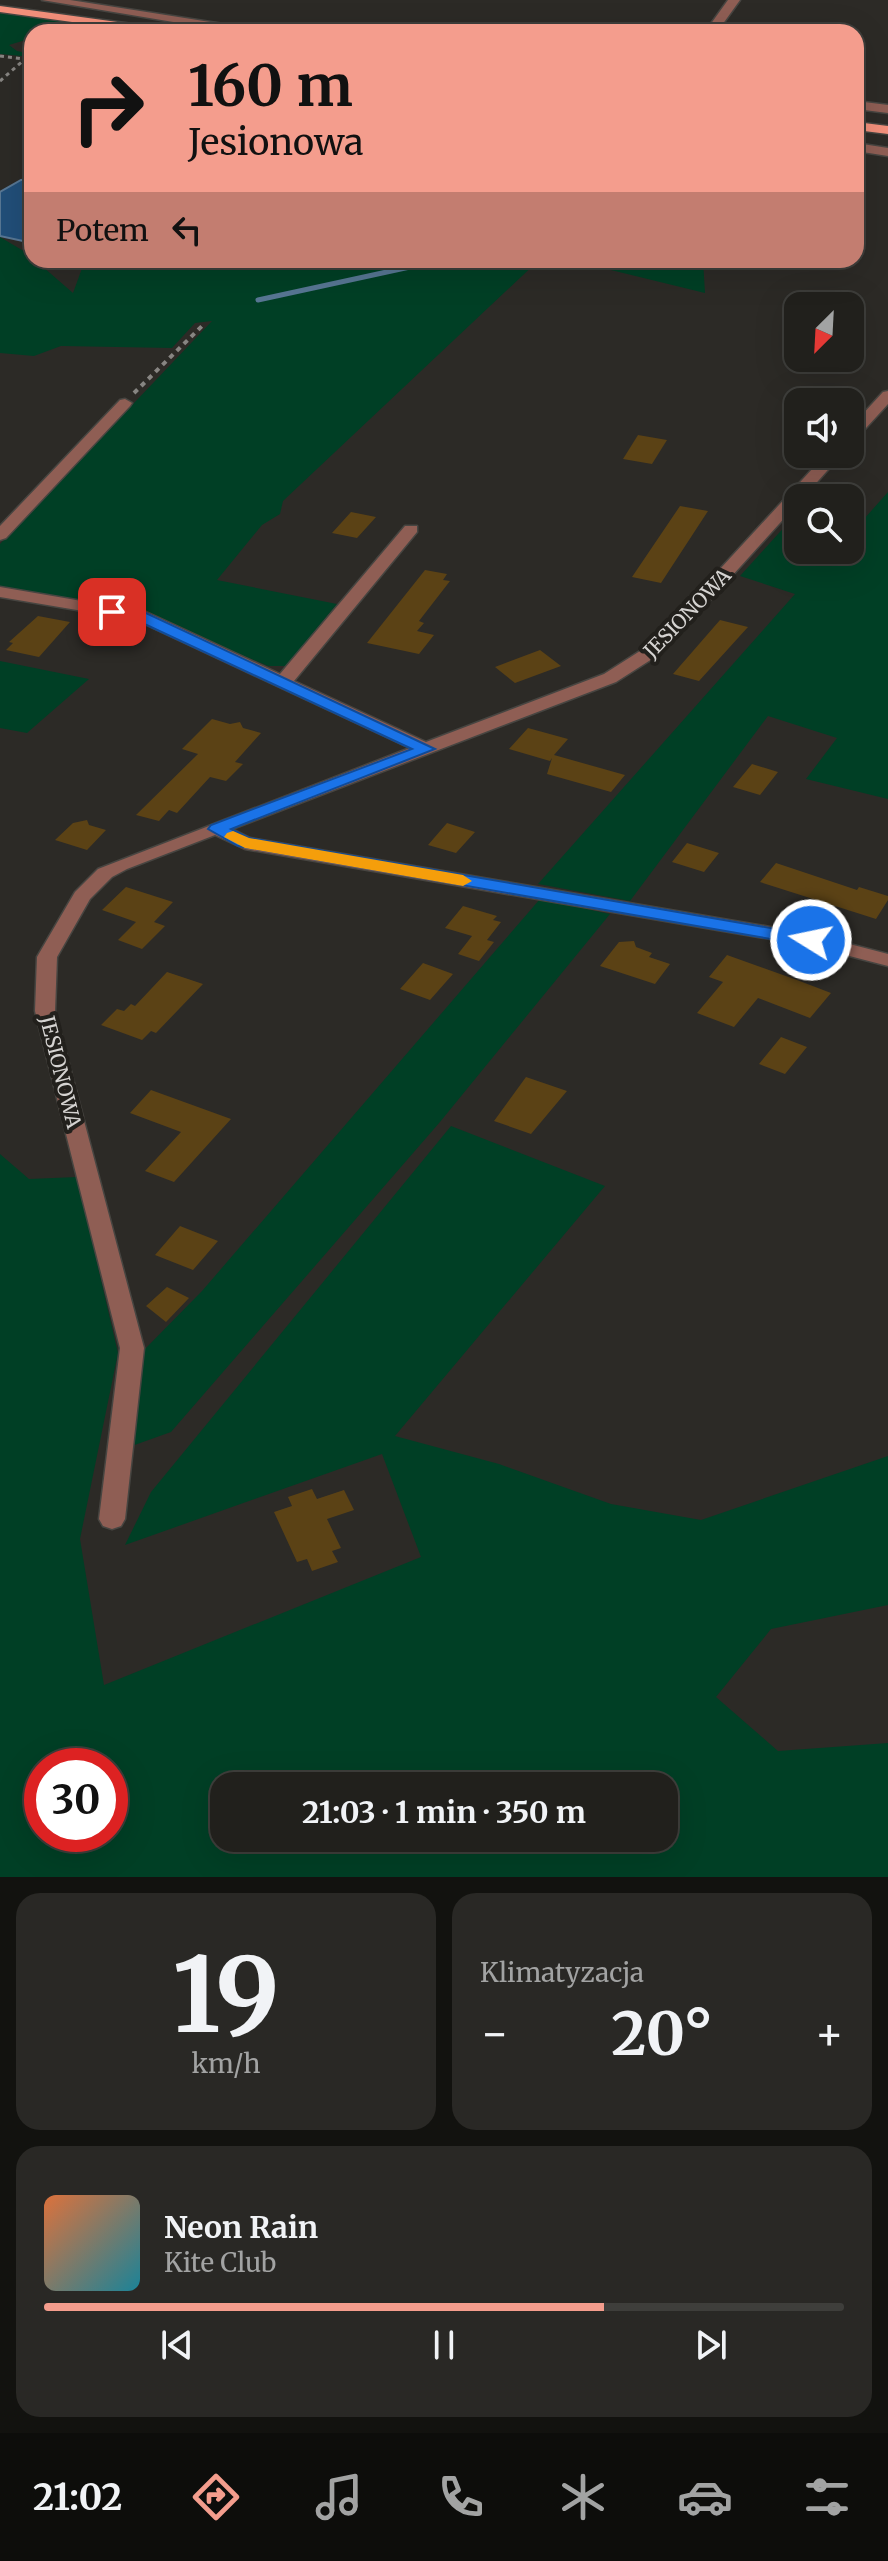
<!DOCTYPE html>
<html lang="pl">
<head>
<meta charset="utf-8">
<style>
	:root { --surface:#21201c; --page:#292825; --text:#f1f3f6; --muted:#a2a3a3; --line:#3e3e3b; --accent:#f49d8d }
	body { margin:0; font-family:Merriweather,serif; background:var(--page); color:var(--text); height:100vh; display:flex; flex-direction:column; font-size:30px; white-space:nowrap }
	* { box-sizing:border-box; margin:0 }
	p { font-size:26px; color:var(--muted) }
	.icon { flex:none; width:44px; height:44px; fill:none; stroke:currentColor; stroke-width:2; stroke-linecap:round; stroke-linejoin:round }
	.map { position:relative; height:1877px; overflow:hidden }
	.details { display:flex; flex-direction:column; gap:16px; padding:16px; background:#12120f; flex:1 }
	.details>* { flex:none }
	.banner { position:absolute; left:24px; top:24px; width:840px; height:244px; border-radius:24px; box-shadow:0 8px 32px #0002,0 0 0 2px var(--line); background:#f49d8d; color:#111; overflow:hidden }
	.needle { width:52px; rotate:204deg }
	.controls { position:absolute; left:784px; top:292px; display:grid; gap:16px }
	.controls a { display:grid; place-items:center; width:80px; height:80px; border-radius:16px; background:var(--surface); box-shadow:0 8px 32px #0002,0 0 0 2px var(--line); font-size:40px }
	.speed { position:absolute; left:24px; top:1748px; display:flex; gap:16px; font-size:40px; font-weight:700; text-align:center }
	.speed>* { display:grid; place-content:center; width:104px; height:104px; border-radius:50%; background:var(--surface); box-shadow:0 8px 32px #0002,0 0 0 2px var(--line); line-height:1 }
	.speed .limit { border:12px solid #d22; background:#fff; color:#111 }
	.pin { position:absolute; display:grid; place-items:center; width:68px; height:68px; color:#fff; margin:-34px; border-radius:16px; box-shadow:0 4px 12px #0006 }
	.me { position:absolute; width:88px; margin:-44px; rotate:280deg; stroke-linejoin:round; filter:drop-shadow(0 0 6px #0008) }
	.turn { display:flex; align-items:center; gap:28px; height:168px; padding:0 32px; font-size:36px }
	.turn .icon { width:104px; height:104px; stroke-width:2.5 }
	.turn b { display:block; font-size:56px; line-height:68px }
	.then { display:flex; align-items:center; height:76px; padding:0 32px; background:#0003; gap:16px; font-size:30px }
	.big { font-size:60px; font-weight:700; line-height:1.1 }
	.details .widget { flex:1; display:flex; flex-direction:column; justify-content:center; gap:12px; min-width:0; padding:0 28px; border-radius:24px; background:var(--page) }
	.details .dial { align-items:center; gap:0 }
	.dial b { font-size:104px; line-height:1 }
	.song { display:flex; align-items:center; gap:24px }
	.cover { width:96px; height:96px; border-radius:12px; background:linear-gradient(135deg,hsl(20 70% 55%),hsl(190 70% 35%)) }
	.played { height:8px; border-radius:4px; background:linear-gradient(90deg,var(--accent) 70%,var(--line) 70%) }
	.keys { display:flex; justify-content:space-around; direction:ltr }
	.heat { display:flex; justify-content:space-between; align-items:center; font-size:44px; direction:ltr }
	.details .tiles { flex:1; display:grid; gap:16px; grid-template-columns:1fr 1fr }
	.widget:last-child { grid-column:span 2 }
	.trip { position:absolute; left:210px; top:1772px; width:468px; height:80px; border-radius:24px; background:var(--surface); box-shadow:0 8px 32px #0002,0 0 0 2px var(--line); font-weight:700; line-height:80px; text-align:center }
	.tab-bar { display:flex; height:128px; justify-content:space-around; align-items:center; background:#0d0d0b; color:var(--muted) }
	.tab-bar .icon { width:56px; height:56px }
	.tab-bar .on { color:var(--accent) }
	.tab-bar b { font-size:36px; color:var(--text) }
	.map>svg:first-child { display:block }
	.green { fill:#003f25; fill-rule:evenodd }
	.water { fill:#214e78; stroke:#577693; stroke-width:2 }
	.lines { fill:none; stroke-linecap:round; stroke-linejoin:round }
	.stream { stroke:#577693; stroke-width:5 }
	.building { fill:#5b4215 }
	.minor-casing { stroke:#474541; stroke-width:3 }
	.major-casing { stroke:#474541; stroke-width:3 }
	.path-far1 { stroke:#878582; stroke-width:3; stroke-dasharray:4 4; stroke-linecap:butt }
	.path { stroke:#878582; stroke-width:4; stroke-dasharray:5 5; stroke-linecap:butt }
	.minor { fill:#8f5e54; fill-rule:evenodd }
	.major { fill:#f3907b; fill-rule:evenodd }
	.route { fill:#1a73e8; stroke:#114b97; stroke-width:2 }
	.slow { fill:#f59e0b }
	.labels { text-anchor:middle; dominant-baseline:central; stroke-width:8; stroke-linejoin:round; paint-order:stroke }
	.street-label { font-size:20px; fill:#d5d3d1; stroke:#22201c }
</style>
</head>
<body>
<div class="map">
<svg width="888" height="1877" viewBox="0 0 888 1877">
	<rect width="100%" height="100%" fill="#2c2a26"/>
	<path class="green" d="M0 12 147 32H32V38L9 45 17 51 32 54V57L0 54Z
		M0 237 27 253 73 293 85 260H539L283 501 280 514 262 525 217 580 337 604 286 666H268L146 614 0 586V544L212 321 195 323 172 348 61 346 34 356 0 353Z
		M570 260H703L705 293Z
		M888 492V799L806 779 837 738 768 716 630 901 538 884 795 594 740 576 798 512V550H850V526L856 528Z
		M0 661 89 679 27 733 0 728Z
		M540 899 610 914 440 1122 171 1432 129 1447 142 1352 202 1291Z
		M451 1126 605 1186 395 1436 499 1464 611 1504 701 1520 888 1456V1605L771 1629 716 1697 778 1751 888 1743V1877H0V1154L29 1179 77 1177 118 1353 80 1539 104 1685 421 1557 382 1454 125 1545 151 1492ZM42 1766H110V1834H42ZM224 1786H664V1838H224Z"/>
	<path class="water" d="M31 179 32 243 0 236V192L21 180Z"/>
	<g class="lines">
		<path class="stream" d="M258 300 442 260"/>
	</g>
	<path class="building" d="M638 435 667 440 652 464 623 459Z
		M680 506 708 511 661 583 632 577Z
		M351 512 376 517 357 538 332 533Z
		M425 570 447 574 443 580 450 581 419 621 424 623 417 631 434 635 419 654 367 643Z
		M38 616 70 622 39 657 6 650 13 643 9 642Z
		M720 620 748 627 699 681 673 674Z
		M540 650 561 666 515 683 495 667Z
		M212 719 230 724 240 722 243 728 261 733 235 762 243 764 226 781 210 777 177 813 169 810 159 821 136 815 198 754 182 749Z
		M528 728 568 739 554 755 625 775 611 792 547 774 552 758 550 761 509 749Z
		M752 764 778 772 760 795 733 787Z
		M87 820 89 825 106 830 87 850 55 840 73 823Z
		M447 823 475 832 456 853 428 845Z
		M687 843 719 853 704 872 672 862Z
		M776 863 857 890 859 887 888 896V900L876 919 760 882Z
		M126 887 173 902 154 922 165 926 142 949 118 940 136 922 102 910Z
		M463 906 497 916 493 920 501 922 487 940 494 942 479 961 458 954 472 936 445 928Z
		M634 941 636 947 652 953 649 957 670 964 655 984 600 966 619 942Z
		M727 955 797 980 831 993 810 1018 758 998 734 1027 697 1013 723 982 709 977Z
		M423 963 453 974 430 1000 400 989Z
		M167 972 203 984 156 1033 151 1031 142 1040 101 1025 117 1009 124 1011 131 1004 135 1006Z
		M781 1037 807 1047 785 1074 759 1064Z
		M526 1077 567 1091 531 1134 494 1121Z
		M151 1090 231 1119 174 1182 145 1171 181 1132 130 1113Z
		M180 1226 218 1241 193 1270 155 1255Z
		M167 1287 189 1298 166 1322 146 1306Z
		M312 1489 317 1499 344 1490 354 1510 327 1519 341 1548 332 1551 338 1562 312 1571 307 1559 297 1562 274 1512 292 1506 288 1497Z"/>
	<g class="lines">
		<g class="minor-casing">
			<path id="minor" d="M42 0H70L255 29 261 32H233Z
				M728 0H740L717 32H705Z
				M856 101 888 105V113L856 109Z
				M856 143 888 148V156L856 151Z
				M888 391V404L855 440 850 442V428L883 392Z
				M125 399 132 403 130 406 6 538 0 540V526L120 400Z
				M826 454H842L803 498H798V503L663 652 616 682 232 829 250 838 811 934 888 954V966L811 946 245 849 215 835 127 869 112 877 90 899 57 957 55 1011 144 1348 125 1519 121 1526 112 1529 103 1526 99 1519 120 1348 35 1011 37 957 75 892 98 869 410 748 136 620 0 597V587L146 612 280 674 405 526H417V532L294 681 426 742 604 674 651 644Z"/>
		</g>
		<g class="major-casing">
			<path id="major" d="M0 6 169 29 175 32H144L0 12Z
				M856 122 888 126V134L856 130Z"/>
		</g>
		<path class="path-far1" d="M0 56 32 60
			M0 81 25 59"/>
		<path class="path" d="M134 393 202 326"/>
		<use href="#minor" class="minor"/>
		<use href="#major" class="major"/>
	</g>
	<path class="route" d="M112 607 146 613 435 749 231 829 249 838 811 935 821 940 811 946 238 846 208 829 211 825 412 749 136 620 107 615V608Z"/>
	<path class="slow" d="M233 831 249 838 463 875 472 881 463 886 245 848 224 837 227 833Z"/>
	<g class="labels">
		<g class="street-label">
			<text transform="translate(687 613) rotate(-46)">JESIONOWA</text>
			<text transform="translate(61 1072) rotate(76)">JESIONOWA</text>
		</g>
	</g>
</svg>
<div class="controls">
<a><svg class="needle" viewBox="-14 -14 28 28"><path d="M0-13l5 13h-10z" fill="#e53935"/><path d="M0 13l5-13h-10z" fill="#a2a3a3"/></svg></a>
<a><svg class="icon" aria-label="sound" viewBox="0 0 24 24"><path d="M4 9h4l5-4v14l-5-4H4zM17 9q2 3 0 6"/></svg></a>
<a><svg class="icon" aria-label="search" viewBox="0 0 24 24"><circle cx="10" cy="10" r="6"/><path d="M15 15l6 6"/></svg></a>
</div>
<div class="speed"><div class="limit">30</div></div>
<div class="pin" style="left:112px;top:612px;background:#d93025"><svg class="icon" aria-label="arrive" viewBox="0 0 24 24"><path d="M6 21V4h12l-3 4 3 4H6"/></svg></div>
<svg class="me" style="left:811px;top:940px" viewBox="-20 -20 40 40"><circle r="17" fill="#1a73e8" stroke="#fff" stroke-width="3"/><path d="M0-11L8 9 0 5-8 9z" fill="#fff"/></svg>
<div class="trip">21:03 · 1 min · 350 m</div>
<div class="banner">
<div class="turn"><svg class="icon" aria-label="right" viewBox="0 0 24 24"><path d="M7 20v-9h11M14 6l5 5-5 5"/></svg><div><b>160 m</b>Jesionowa</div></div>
<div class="then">Potem<svg class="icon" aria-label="left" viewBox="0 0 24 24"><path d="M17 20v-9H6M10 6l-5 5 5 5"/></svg></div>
</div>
</div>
<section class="details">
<div class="tiles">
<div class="widget dial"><b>19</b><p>km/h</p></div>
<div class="widget"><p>Klimatyzacja</p>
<div class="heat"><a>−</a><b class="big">20°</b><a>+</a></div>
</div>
<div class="widget">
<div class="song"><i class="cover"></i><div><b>Neon Rain</b><p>Kite Club</p></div></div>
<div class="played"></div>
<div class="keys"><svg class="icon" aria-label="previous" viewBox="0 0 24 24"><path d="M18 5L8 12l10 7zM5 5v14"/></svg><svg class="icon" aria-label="pause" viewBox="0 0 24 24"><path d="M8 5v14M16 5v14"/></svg><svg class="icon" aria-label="next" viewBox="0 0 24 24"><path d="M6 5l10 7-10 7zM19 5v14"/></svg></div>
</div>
</div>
</section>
<nav class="tab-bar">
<b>21:02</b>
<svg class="icon on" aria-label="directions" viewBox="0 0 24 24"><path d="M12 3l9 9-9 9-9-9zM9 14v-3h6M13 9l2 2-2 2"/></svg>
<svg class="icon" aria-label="music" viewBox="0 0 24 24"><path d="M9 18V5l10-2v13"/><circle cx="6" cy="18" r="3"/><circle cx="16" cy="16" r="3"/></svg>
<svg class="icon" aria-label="phone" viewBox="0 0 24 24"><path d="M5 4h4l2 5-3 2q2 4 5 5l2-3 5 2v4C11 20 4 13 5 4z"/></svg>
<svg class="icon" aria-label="climate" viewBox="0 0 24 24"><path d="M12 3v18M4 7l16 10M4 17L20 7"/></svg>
<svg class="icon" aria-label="car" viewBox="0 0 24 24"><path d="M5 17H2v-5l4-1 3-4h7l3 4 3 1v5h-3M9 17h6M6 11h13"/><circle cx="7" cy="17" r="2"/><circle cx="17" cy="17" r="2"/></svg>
<svg class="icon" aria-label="filters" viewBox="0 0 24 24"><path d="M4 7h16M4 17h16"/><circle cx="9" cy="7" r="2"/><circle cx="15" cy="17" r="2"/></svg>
</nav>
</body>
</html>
